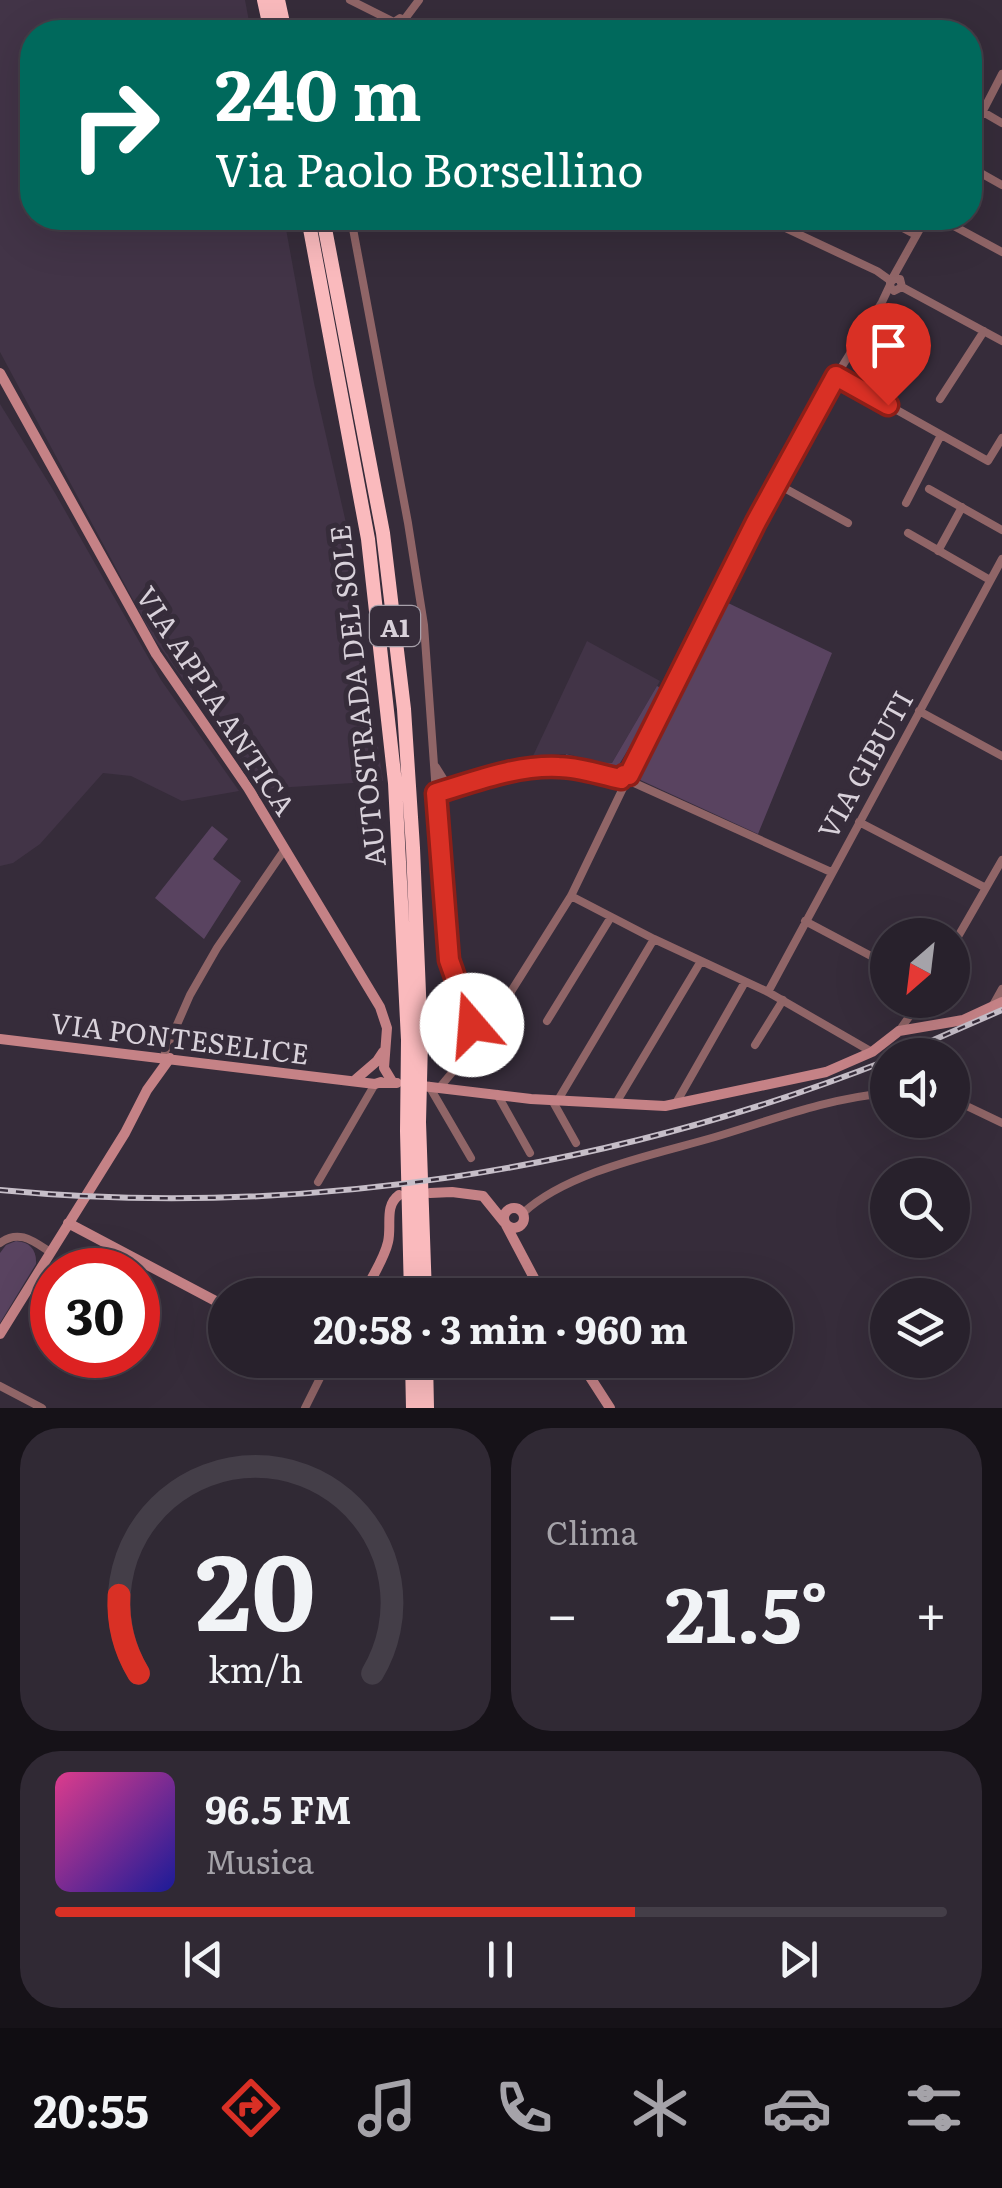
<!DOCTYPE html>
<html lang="it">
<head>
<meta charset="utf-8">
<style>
	:root { --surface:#28212c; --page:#302934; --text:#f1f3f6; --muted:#a5a3a9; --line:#443e48; --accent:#d93025 }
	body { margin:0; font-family:Literata,serif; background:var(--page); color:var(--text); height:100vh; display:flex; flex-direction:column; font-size:38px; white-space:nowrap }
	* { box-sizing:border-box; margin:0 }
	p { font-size:32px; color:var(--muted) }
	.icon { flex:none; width:55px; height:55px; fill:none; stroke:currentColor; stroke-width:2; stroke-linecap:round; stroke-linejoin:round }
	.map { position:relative; height:1408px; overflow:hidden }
	.panel { display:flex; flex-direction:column; gap:20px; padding:20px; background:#161218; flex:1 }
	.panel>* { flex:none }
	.guide { position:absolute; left:20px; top:20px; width:962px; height:210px; border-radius:40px; box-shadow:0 10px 40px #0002,0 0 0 2px var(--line); background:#00695c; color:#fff; overflow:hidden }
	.needle { width:65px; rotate:208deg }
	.tools { position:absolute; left:870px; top:918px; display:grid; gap:20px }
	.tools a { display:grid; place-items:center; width:100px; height:100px; border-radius:50%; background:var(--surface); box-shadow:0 10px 40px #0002,0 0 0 2px var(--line); font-size:50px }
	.speed { position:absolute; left:30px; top:1248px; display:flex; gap:20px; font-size:50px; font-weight:700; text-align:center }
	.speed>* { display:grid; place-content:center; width:130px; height:130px; border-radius:50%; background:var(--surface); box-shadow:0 10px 40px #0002,0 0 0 2px var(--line); line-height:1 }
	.speed .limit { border:15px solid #d22; background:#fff; color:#111 }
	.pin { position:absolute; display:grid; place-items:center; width:85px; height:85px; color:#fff; margin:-102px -42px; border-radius:50% 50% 50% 0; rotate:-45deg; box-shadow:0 0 10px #0007 }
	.pin .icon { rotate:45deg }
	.me { position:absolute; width:110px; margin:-55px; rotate:342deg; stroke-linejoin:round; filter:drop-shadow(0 0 8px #0008) }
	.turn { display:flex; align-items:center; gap:35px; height:210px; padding:0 30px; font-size:45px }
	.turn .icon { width:130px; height:130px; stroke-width:2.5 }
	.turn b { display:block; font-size:70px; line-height:85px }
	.big { font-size:75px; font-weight:700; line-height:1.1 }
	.panel .widget { flex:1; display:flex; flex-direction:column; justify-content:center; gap:15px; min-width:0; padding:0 35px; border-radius:40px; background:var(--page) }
	.panel .dial { align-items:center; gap:0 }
	.dial svg { height:260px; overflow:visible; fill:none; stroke:var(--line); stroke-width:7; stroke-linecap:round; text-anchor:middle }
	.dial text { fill:var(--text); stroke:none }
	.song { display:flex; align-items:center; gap:30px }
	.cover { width:120px; height:120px; border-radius:15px; background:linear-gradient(135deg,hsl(330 70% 55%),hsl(240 70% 35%)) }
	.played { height:10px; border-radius:5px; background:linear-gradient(90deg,var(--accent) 65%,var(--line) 65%) }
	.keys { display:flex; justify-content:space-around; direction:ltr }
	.heat { display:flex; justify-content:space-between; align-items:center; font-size:55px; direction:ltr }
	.panel .tiles { flex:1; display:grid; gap:20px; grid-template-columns:1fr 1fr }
	.widget:last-child { grid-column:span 2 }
	.trip { position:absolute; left:208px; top:1278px; width:585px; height:100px; border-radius:50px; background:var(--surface); box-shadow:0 10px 40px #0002,0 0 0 2px var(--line); font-weight:700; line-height:100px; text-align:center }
	.tab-bar { display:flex; height:160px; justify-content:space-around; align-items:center; background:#100d12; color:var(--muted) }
	.tab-bar .icon { width:70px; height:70px }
	.tab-bar .on { color:var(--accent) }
	.tab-bar b { font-size:45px; color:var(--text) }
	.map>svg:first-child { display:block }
	.built { fill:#423447 }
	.green { fill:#594360 }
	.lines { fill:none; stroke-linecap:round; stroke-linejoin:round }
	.street { stroke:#906567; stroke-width:8 }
	.secondary { stroke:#c58286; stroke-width:10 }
	.highway { stroke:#fababd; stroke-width:14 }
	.rail-casing { stroke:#c6bec8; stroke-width:6 }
	.rail { stroke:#362c3a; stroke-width:2.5; stroke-dasharray:8; stroke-linecap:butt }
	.route-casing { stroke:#8d1f18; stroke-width:25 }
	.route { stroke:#d93025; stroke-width:18 }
	.labels { text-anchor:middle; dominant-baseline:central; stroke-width:10; stroke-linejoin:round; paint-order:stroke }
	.shield { fill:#362c3a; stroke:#a7a0aa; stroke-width:2.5 }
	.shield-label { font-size:25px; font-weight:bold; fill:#d8d1da }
	.street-label { font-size:28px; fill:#d8d1da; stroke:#362c3a }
</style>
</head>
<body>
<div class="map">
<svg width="1002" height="1408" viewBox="0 0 1002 1408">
	<rect width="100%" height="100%" fill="#362c3a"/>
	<path class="built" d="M0 0H245L251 32H32V218H284L314 383 346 523 383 781 261 789 153 637 0 352Z
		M0 404 55 493 161 680 239 791 182 801 131 776 103 773 40 844 13 863 0 866Z
		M587 641 660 681 612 763 595 762 568 754 533 756Z"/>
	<path class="green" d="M726 602 832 653 758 834 638 779Z
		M657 686 664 690 617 768 603 772 564 762 566 754 595 762 612 763Z
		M212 826 228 839 213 859 241 881 204 939 155 898Z
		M16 1241C30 1242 37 1250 36 1264L0 1323V1253L6 1245Z"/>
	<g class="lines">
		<path class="street" d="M350 0 394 22
			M404 20 419 0
			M400 32 395 30 394 22 400 18 404 20 407 25 405 30 401 32
			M983 112 1002 123
			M970 136 1002 74
			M970 167 1002 185
			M351 218 408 523 424 625 436 793
			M764 218 877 271 891 281
			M884 218 916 235
			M939 218 1002 252
			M892 279 926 218
			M902 287 894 291 891 288 890 283 894 279H900L902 287 1002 341
			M836 376 988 461 1002 438
			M940 399 984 331
			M777 484 848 523
			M929 489 1002 530
			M906 503 941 435
			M908 533 990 580
			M938 551 962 507
			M919 711 1002 756
			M436 767 446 783 457 787
			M629 775 756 522 836 376 882 302 890 285
			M632 782 831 872
			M859 822 986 888
			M571 896 654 939 768 992 872 1052
			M805 921 888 965
			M952 947 1002 860
			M456 973 472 1025 480 1039
			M768 992 1002 559
			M992 1007 1002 989
			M547 1021 611 917
			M899 1031 921 1000
			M755 1045 783 1000
			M165 1052 190 995 217 948 285 849
			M466 1054 449 960 436 793C476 781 516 765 559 767 579 767 601 775 621 779
			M429 1086 471 1158
			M440 1087 485 1033 571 896 624 786
			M497 1094 530 1153
			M952 1099 1002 1123
			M552 1100 576 1143
			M558 1100 654 939
			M616 1103 701 961
			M676 1103 745 982
			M318 1182 375 1084
			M523 1213C568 1171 657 1154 715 1137 772 1120 828 1098 888 1093
			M0 1243C19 1229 33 1241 50 1252
			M0 1386 42 1408
			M305 1408 323 1372 325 1360"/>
		<path class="secondary" d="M0 373 156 654 248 788 380 1007 387 1028 384 1068 393 1083
			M0 1039 375 1084 381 1082
			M355 1080 377 1061 383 1052
			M378 1083H397
			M414 1085 531 1099 665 1106 826 1072 872 1052 899 1031 963 1020 1002 1002
			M430 1193 452 1192 483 1196 504 1222
			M504 1218a10 10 0 1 1 20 0a10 10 0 1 1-20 0Z
			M68 1223 225 1306
			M506 1225 543 1295
			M363 1295C371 1278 384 1260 388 1242 392 1225 384 1206 399 1195
			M0 1334 125 1133 147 1090 170 1058
			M579 1360 610 1408"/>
		<path class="highway" d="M264 0 271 32
			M278 0 285 32
			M308 218 368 539 395 783 408 1040 407 1131 411 1295
			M323 218 383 533 404 709 413 848 421 1041 419 1122 425 1295
			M412 1360 413 1408
			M426 1360 427 1408"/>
		<g class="rail-casing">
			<path id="rail" d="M899 1055 1002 1010
				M0 1190C299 1219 609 1170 888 1060"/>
		</g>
		<use href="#rail" class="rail"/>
	</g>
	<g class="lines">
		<g class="route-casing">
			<path id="route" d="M472 1025 449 960 436 793C476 781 516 765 559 767 579 767 601 775 621 779L624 775H629L756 522 836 376 888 405"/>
		</g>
		<use href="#route" class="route"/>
	</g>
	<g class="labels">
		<rect class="shield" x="370" y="606" width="50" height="40" rx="8"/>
		<g class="shield-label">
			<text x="395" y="626">A1</text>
		</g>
		<g class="street-label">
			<text transform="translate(356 696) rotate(-96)">AUTOSTRADA DEL SOLE</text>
			<text transform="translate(217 700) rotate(57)">VIA APPIA ANTICA</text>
			<text transform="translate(864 764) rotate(-61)">VIA GIBUTI</text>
			<text transform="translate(180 1037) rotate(7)">VIA PONTESELICE</text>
		</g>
	</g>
</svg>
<div class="tools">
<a><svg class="needle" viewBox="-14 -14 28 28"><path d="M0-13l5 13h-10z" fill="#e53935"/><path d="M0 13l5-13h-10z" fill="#a5a3a9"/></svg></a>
<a><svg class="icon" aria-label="sound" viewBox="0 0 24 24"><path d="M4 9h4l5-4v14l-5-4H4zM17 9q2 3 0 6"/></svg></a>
<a><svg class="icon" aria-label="search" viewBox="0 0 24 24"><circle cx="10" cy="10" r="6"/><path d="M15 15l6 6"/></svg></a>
<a><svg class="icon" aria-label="layers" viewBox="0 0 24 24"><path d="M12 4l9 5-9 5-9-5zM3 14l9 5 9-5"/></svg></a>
</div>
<div class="speed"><div class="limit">30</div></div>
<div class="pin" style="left:888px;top:405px;background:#d93025"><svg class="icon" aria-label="arrive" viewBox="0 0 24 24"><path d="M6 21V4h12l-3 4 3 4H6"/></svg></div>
<svg class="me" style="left:472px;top:1025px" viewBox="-20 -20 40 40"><circle r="19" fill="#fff"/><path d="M0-13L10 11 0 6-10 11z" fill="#d93025"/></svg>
<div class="trip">20:58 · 3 min · 960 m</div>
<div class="guide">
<div class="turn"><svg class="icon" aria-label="right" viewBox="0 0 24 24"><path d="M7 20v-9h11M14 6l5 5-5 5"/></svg><div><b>240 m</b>Via Paolo Borsellino</div></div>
</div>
</div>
<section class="panel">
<div class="tiles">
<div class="widget dial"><svg viewBox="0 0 100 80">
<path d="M14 69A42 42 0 1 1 86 69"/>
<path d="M14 69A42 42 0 0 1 8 45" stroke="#d93025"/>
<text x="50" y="56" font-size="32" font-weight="700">20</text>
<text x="50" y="72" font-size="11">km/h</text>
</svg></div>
<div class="widget"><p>Clima</p>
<div class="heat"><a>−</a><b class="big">21.5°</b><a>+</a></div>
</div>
<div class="widget">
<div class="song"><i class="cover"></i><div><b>96.5 FM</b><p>Musica</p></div></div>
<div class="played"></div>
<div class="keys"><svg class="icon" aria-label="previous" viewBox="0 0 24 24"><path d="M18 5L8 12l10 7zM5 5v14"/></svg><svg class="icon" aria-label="pause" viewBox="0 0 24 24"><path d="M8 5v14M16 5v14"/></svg><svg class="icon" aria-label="next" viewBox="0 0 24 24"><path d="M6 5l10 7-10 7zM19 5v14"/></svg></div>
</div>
</div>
</section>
<nav class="tab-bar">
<b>20:55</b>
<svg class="icon on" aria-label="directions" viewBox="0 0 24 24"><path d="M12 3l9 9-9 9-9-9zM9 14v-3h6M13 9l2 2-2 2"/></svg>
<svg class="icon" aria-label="music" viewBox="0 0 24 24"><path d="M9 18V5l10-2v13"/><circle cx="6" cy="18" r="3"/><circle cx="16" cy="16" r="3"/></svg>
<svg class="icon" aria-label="phone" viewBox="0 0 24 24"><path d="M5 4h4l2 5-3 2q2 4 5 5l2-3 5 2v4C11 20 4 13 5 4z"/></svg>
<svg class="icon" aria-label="climate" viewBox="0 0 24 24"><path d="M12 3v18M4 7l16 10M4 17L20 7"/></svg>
<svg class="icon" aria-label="car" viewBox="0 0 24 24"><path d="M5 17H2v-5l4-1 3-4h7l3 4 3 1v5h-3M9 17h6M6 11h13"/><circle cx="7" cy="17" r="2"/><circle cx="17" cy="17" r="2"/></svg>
<svg class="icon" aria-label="filters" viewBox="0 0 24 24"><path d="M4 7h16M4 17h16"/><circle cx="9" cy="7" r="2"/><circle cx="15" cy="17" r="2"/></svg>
</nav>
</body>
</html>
